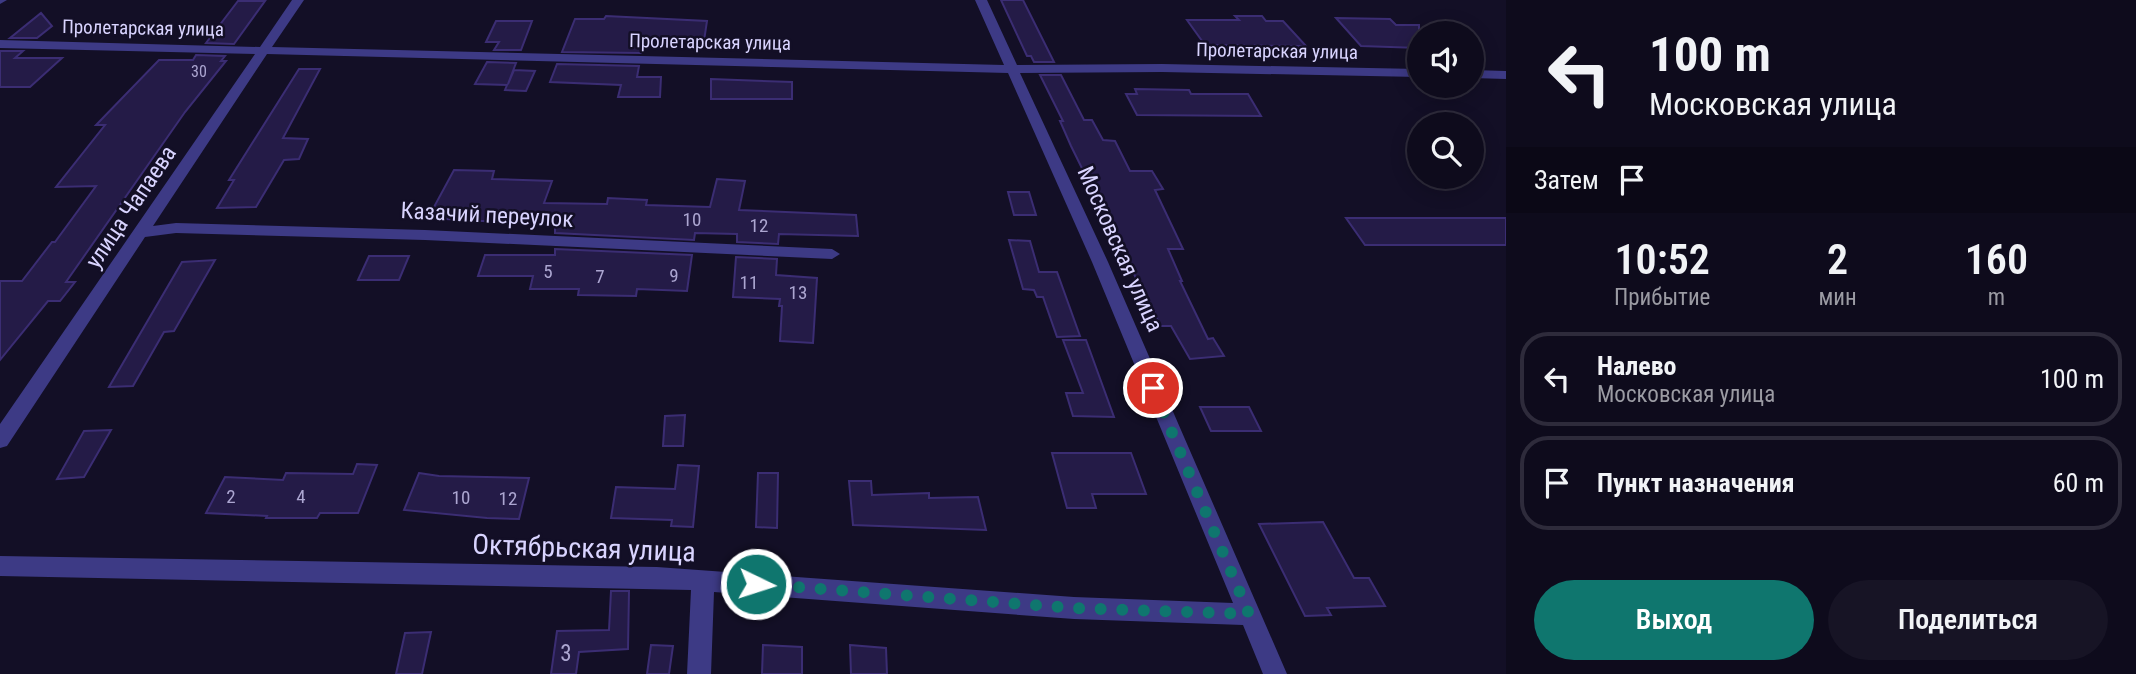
<!DOCTYPE html>
<html lang="ru">
<head>
<meta charset="utf-8">
<style>
	:root { --surface:#0e0b1c; --page:#171425; --text:#f1f3f6; --muted:#9b9ba3; --line:#2e2b3b; --accent:#0f766e }
	body { margin:0; font-family:"Roboto Condensed",sans-serif; background:var(--page); color:var(--text); height:100vh; display:flex; flex-direction:column; font-size:26px; white-space:nowrap }
	* { box-sizing:border-box; margin:0 }
	p { font-size:23px; color:var(--muted) }
	.icon { flex:none; width:38px; height:38px; fill:none; stroke:currentColor; stroke-width:2; stroke-linecap:round; stroke-linejoin:round }
	.map { position:relative; flex:1; overflow:hidden }
	.details { display:flex; flex-direction:column; background:var(--surface); width:630px }
	.details>* { flex:none }
	.guide { background:#0e0b1c; color:var(--text); overflow:hidden }
	.buttons { position:absolute; left:1407px; top:21px; display:grid; gap:14px }
	.buttons a { display:grid; place-items:center; width:77px; height:77px; border-radius:50%; background:var(--surface); box-shadow:0 4px 18px #0003,0 0 0 2px var(--line); font-size:35px }
	.pin { position:absolute; display:grid; place-items:center; width:60px; height:60px; color:#fff; margin:-30px; border:4px solid #fff; border-radius:50%; box-shadow:0 2px 7px #0007 }
	.me { position:absolute; width:77px; margin:-38px; rotate:94deg; stroke-linejoin:round; filter:drop-shadow(0 0 5px #0008) }
	.turn { display:flex; align-items:center; gap:24px; height:147px; padding:0 28px; font-size:32px }
	.turn .icon { width:91px; height:91px; stroke-width:2.5 }
	.turn b { display:block; font-size:49px; line-height:60px }
	.then { display:flex; align-items:center; height:66px; padding:0 28px; background:#0003; gap:14px; font-size:26px }
	.eta { display:flex; justify-content:space-evenly; align-items:center; height:119px; text-align:center }
	.eta b { font-size:42px; font-weight:600; line-height:49px }
	.button { display:flex; gap:14px; margin-top:auto; padding:14px 28px }
	.button a { flex:1; height:80px; border-radius:42px; background:var(--accent); color:#fff; font-size:28px; font-weight:600; line-height:80px; text-align:center }
	.button a+a { background:var(--page); color:var(--text) }
	ul { padding:0; list-style:none }
	li { display:flex; align-items:center; gap:21px; height:94px; margin:0 14px 10px; padding:0 14px; border:4px solid var(--line); border-radius:28px }
	li div { flex:1 }
	li b { display:block; font-size:26px }
	li em { font-style:normal }
	main { display:flex; flex:1; min-height:0 }
	.map>svg:first-child { display:block }
</style>
</head>
<body>
<main>
<div class="map">
<svg width="1506" height="674" viewBox="0 0 1506 674">
	<rect width="100%" height="100%" fill="#130f26"/>
	<path fill="#241b47" stroke="#3b2d73" stroke-width="2" d="M 1001,0 L 1023,0 L 1054,62 L 1034,62 L 1031,56 L 1027,56 Z
		M 238,1 L 265,1 L 234,44 L 206,43 Z
		M 41,13 L 52,26 L 37,38 L 10,38 Z
		M 606,16 L 707,21 L 704,41 L 644,38 L 641,53 L 562,52 L 575,19 L 604,19 Z
		M 1235,16 L 1262,16 L 1266,21 L 1283,21 L 1306,46 L 1205,45 L 1187,20 L 1239,20 Z
		M 1336,18 L 1390,19 L 1396,25 L 1419,25 L 1419,48 L 1361,46 Z
		M 496,21 L 532,21 L 521,50 L 494,50 L 499,42 L 486,42 Z
		M 0,51 L 23,51 L 15,58 L 62,58 L 30,87 L 0,87 Z
		M 196,55 L 225,56 L 221,61 L 226,61 L 185,112 L 66,282 L 75,282 L 60,301 L 48,301 L 0,360 L 0,281 L 22,281 L 52,242 L 55,242 L 96,186 L 56,187 L 105,125 L 96,125 L 159,60 L 193,60 Z
		M 487,62 L 516,63 L 508,84 L 514,70 L 535,71 L 526,91 L 505,90 L 507,85 L 475,84 Z
		M 557,64 L 639,66 L 637,77 L 661,77 L 660,97 L 618,97 L 621,85 L 550,82 Z
		M 299,69 L 320,69 L 283,138 L 308,139 L 299,159 L 284,160 L 256,207 L 217,208 L 234,180 L 229,180 Z
		M 1040,75 L 1061,75 L 1084,120 L 1092,120 L 1103,140 L 1115,141 L 1130,171 L 1152,171 L 1163,189 L 1155,190 L 1183,249 L 1168,249 L 1182,281 L 1180,281 L 1208,339 L 1213,338 L 1224,356 L 1190,359 L 1171,326 L 1160,326 L 1153,308 L 1149,308 L 1109,217 L 1106,217 L 1071,146 L 1060,121 L 1063,121 Z
		M 711,79 L 792,82 L 792,99 L 711,99 Z
		M 1135,89 L 1189,90 L 1191,94 L 1248,94 L 1261,116 L 1137,115 L 1126,94 L 1137,94 Z
		M 454,170 L 494,171 L 492,179 L 552,181 L 544,203 L 607,204 L 608,198 L 647,200 L 646,205 L 710,207 L 717,179 L 745,181 L 739,210 L 856,215 L 858,236 L 779,234 L 778,244 L 737,242 L 737,234 L 695,233 L 694,240 L 555,233 L 555,225 L 428,218 Z
		M 1008,192 L 1029,192 L 1036,215 L 1014,215 Z
		M 1346,218 L 1506,218 L 1506,245 L 1365,245 Z
		M 1009,240 L 1030,241 L 1039,272 L 1057,272 L 1080,336 L 1057,337 L 1043,297 L 1037,297 L 1034,290 L 1023,289 Z
		M 555,249 L 692,255 L 687,291 L 637,289 L 636,296 L 578,295 L 579,289 L 530,289 L 533,276 L 478,276 L 485,255 L 555,255 Z
		M 369,256 L 409,256 L 399,280 L 358,280 Z
		M 736,257 L 777,259 L 776,275 L 817,278 L 813,343 L 780,341 L 782,306 L 779,306 L 780,299 L 733,297 Z
		M 215,260 L 174,331 L 164,332 L 133,386 L 109,387 L 182,262 Z
		M 1063,340 L 1086,340 L 1114,417 L 1073,416 L 1066,393 L 1083,393 Z
		M 1200,407 L 1249,407 L 1261,431 L 1211,431 Z
		M 685,415 L 683,446 L 663,446 L 665,416 Z
		M 111,430 L 84,477 L 57,479 L 84,431 Z
		M 1052,453 L 1131,453 L 1146,494 L 1092,494 L 1096,508 L 1067,508 Z
		M 357,464 L 377,465 L 358,513 L 320,513 L 317,518 L 266,518 L 267,516 L 206,513 L 225,477 L 283,480 L 286,473 L 353,474 Z
		M 678,465 L 699,466 L 693,527 L 671,526 L 672,520 L 611,518 L 616,487 L 675,489 Z
		M 419,473 L 439,476 L 529,478 L 519,519 L 487,518 L 404,510 Z
		M 758,473 L 778,473 L 777,528 L 756,527 Z
		M 849,481 L 871,481 L 872,495 L 929,493 L 929,498 L 978,497 L 986,530 L 853,525 Z
		M 1323,522 L 1354,578 L 1369,578 L 1385,606 L 1327,608 L 1331,615 L 1305,616 L 1259,524 Z
		M 611,591 L 629,591 L 628,649 L 579,652 L 576,674 L 551,674 L 557,631 L 609,630 Z
		M 431,632 L 422,674 L 396,674 L 405,633 Z
		M 651,645 L 673,646 L 669,674 L 647,674 Z
		M 763,645 L 802,647 L 802,674 L 762,674 Z
		M 850,645 L 886,648 L 887,674 L 851,674 Z"/>
	<g fill="none" stroke-linecap="round" stroke-linejoin="round">
		<path fill="#3d3a85" fill-rule="evenodd" d="M 292,0 L 304,0 L 272,47 L 1004,65 L 975,0 L 987,0 L 1017,65 L 1162,64 L 1419,69 L 1419,77 L 1162,72 L 1020,73 L 1108,262 L 1287,674 L 1263,674 L 1243,625 L 1074,619 L 714,592 L 711,674 L 687,674 L 691,590 L 0,576 L 0,556 L 657,567 L 1074,597 L 1233,603 L 1092,262 L 1008,73 L 267,54 L 153,226 L 176,223 L 425,230 L 832,249 L 840,254 L 832,259 L 425,240 L 176,233 L 145,237 L 7,446 L 0,448 L 0,424 L 255,54 L 0,48 L 0,40 L 260,47 Z
			M 1472,70 L 1506,71 L 1506,79 L 1472,78 Z"/>
		<path fill="#3d3a85" fill-rule="evenodd" d="M 0,0 L 7,0 L 0,4 Z"/>
	</g>
	<g fill="none" stroke-linecap="round" stroke-linejoin="round">
		<path stroke="#0f766e" stroke-width="12" stroke-dasharray="0 21.6" d="M 756,584 L 1074,608 L 1249,614 L 1153,388"/>
	</g>
	<g text-anchor="middle" dominant-baseline="central" stroke-width="5" stroke-linejoin="round" paint-order="stroke">
		<g font-size="16" fill="#aca6d1">
			<text x="199" y="71">30</text>
		</g>
		<g font-size="19" fill="#d9d4ff" stroke="#130f26">
			<text transform="translate(143 28) rotate(1)">Пролетарская улица</text>
			<text transform="translate(710 42) rotate(1)">Пролетарская улица</text>
			<text transform="translate(1277 51) rotate(1)">Пролетарская улица</text>
		</g>
		<g font-size="19" fill="#aca6d1">
			<text x="692" y="219">10</text>
			<text x="759" y="225">12</text>
			<text x="548" y="271">5</text>
			<text x="674" y="275">9</text>
			<text x="600" y="276">7</text>
			<text x="749" y="282">11</text>
			<text x="798" y="292">13</text>
			<text x="231" y="496">2</text>
			<text x="301" y="496">4</text>
			<text x="461" y="497">10</text>
			<text x="508" y="498">12</text>
		</g>
		<g font-size="23" fill="#d9d4ff" stroke="#130f26">
			<text transform="translate(131 207) rotate(-56)">улица Чапаева</text>
			<text transform="translate(487 215) rotate(3)">Казачий переулок</text>
			<text transform="translate(1120 249) rotate(66)">Московская улица</text>
		</g>
		<g font-size="23" fill="#aca6d1">
			<text x="566" y="653">3</text>
		</g>
		<g font-size="28" fill="#d9d4ff" stroke="#130f26">
			<text transform="translate(584 548) rotate(2)">Октябрьская улица</text>
		</g>
	</g>
</svg>
<div class="buttons">
<a><svg class="icon" aria-label="sound" viewBox="0 0 24 24"><path d="M4 9h4l5-4v14l-5-4H4zM17 9q2 3 0 6"/></svg></a>
<a><svg class="icon" aria-label="search" viewBox="0 0 24 24"><circle cx="10" cy="10" r="6"/><path d="M15 15l6 6"/></svg></a>
</div>
<div class="pin" style="left:1153px;top:388px;background:#d93025"><svg class="icon" aria-label="arrive" viewBox="0 0 24 24"><path d="M6 21V4h12l-3 4 3 4H6"/></svg></div>
<svg class="me" style="left:756px;top:584px" viewBox="-20 -20 40 40"><circle r="17" fill="#0f766e" stroke="#fff" stroke-width="3"/><path d="M0-11L8 9 0 5-8 9z" fill="#fff"/></svg>
</div>
<section class="details">
<div class="guide">
<div class="turn"><svg class="icon" aria-label="left" viewBox="0 0 24 24"><path d="M17 20v-9H6M10 6l-5 5 5 5"/></svg><div><b>100 m</b>Московская улица</div></div>
<div class="then">Затем<svg class="icon" aria-label="arrive" viewBox="0 0 24 24"><path d="M6 21V4h12l-3 4 3 4H6"/></svg></div>
</div>
<div class="eta">
<div><b>10:52</b><p>Прибытие</p></div>
<div><b>2</b><p>мин</p></div>
<div><b>160</b><p>m</p></div>
</div>
<ul>
<li><svg class="icon" aria-label="left" viewBox="0 0 24 24"><path d="M17 20v-9H6M10 6l-5 5 5 5"/></svg><div><b>Налево</b><p>Московская улица</p></div><em>100 m</em></li>
<li><svg class="icon" aria-label="arrive" viewBox="0 0 24 24"><path d="M6 21V4h12l-3 4 3 4H6"/></svg><div><b>Пункт назначения</b></div><em>60 m</em></li>
</ul>
<div class="button"><a>Выход</a><a>Поделиться</a></div>
</section>
</main>
</body>
</html>
